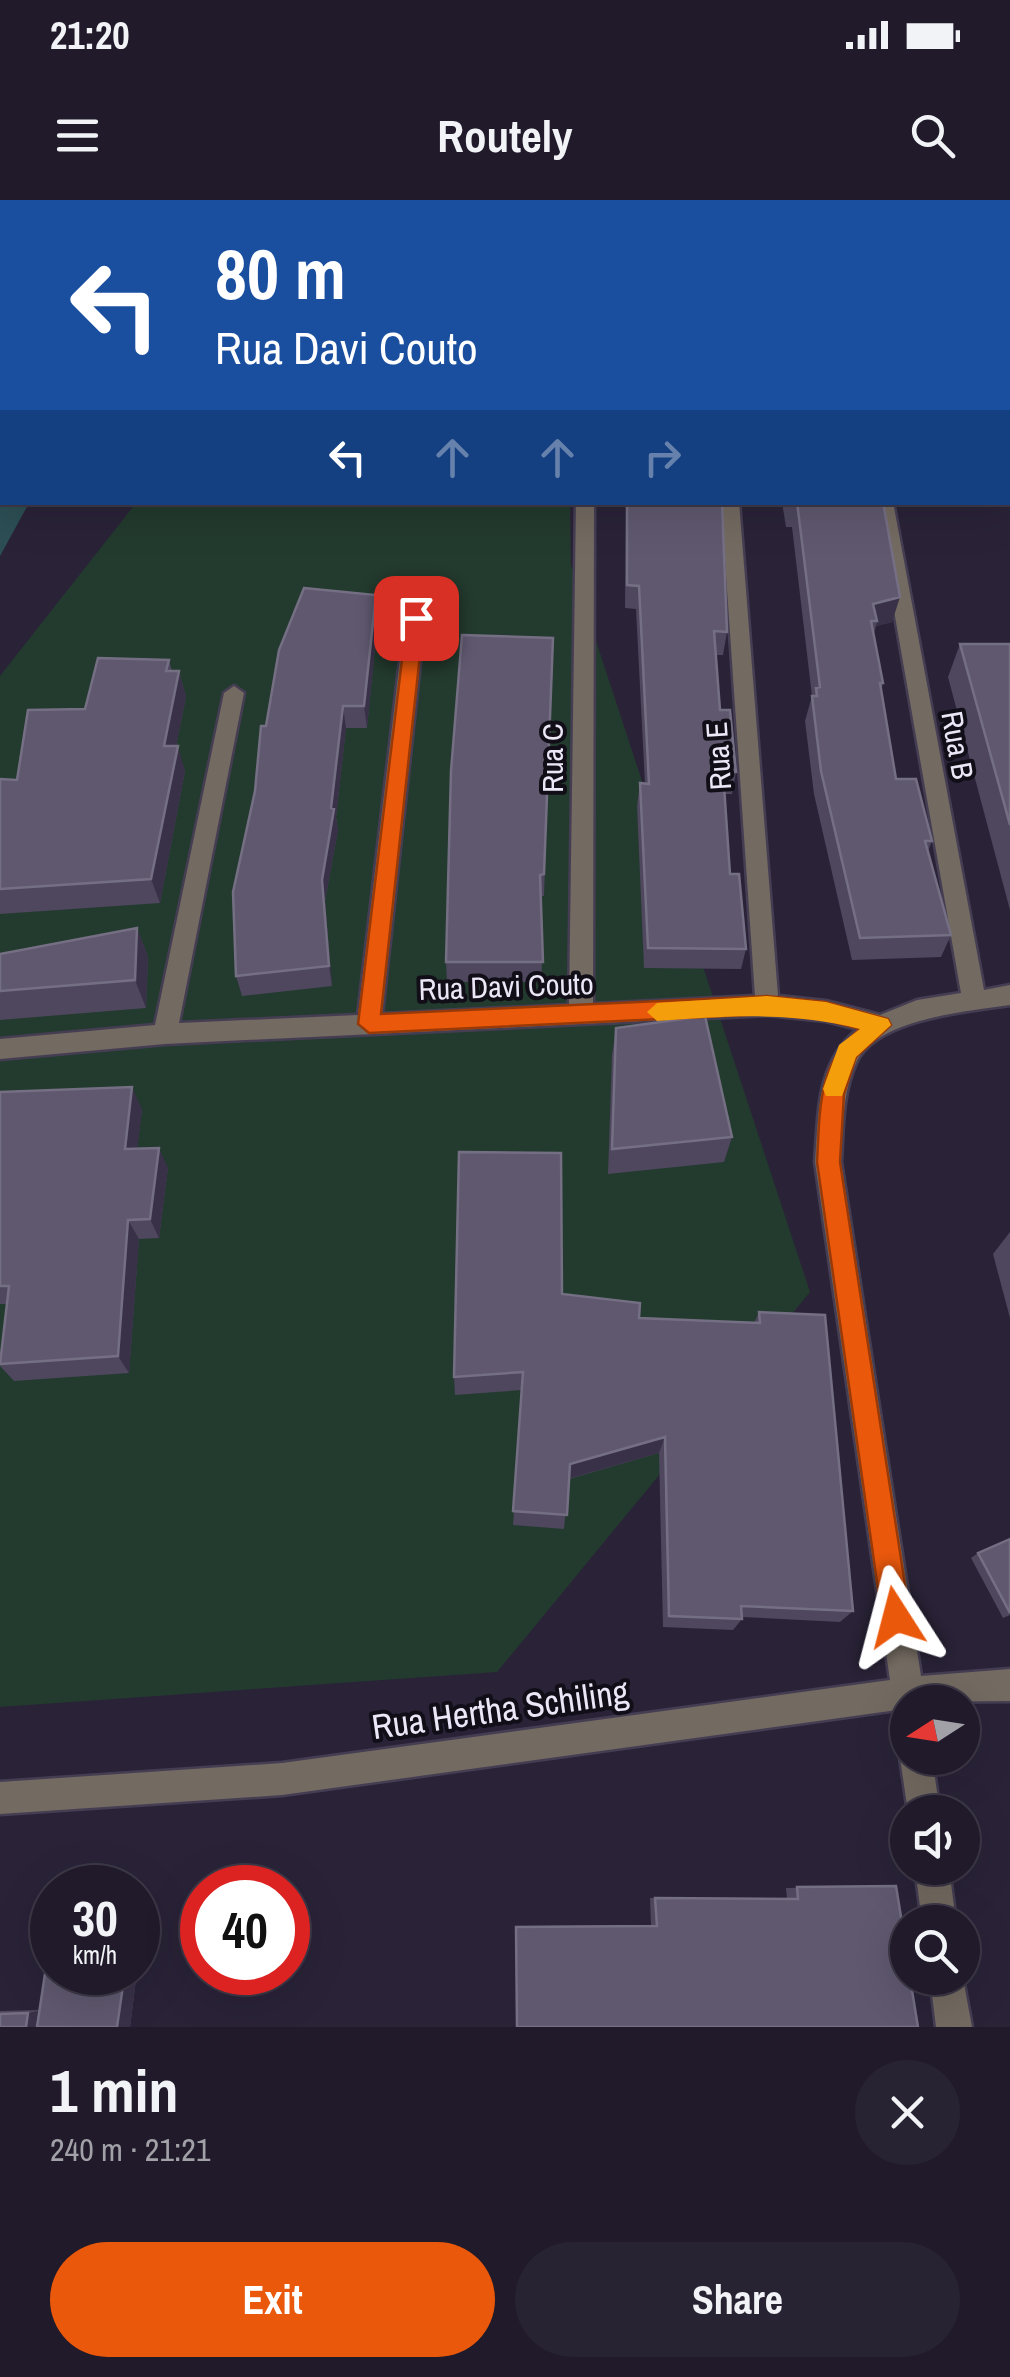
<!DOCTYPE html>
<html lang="en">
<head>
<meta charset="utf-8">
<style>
	:root { --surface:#201a2a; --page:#282332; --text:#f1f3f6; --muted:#a2a1a8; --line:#3d3847; --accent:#ea580c }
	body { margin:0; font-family:"Archivo Narrow",sans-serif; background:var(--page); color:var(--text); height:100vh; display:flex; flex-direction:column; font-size:38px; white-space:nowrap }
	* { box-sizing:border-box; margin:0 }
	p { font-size:32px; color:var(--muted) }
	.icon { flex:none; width:55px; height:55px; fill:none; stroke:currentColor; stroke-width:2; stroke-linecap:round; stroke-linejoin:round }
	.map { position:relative; height:1827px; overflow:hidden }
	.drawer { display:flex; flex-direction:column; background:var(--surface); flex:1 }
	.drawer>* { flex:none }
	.guide { position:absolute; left:0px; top:0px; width:1010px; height:305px; box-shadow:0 10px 40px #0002,0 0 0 2px var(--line); background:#1a4fa0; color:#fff; overflow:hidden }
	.needle { width:65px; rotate:258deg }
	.buttons { position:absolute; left:890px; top:1485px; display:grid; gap:20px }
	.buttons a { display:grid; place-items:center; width:90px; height:90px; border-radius:50%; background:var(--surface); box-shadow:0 10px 40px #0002,0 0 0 2px var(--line); font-size:50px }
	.speed { position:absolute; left:30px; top:1665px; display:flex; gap:20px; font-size:50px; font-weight:700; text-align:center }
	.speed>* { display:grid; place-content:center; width:130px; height:130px; border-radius:50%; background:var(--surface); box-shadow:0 10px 40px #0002,0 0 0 2px var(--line); line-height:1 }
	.speed small { font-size:25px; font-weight:400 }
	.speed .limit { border:15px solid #d22; background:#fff; color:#111 }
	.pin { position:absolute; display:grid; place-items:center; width:85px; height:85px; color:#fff; margin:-42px; border-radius:20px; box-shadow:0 5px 15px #0006 }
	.me { position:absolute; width:110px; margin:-55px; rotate:351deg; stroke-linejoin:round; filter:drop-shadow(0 0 8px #0008) }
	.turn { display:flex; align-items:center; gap:35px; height:210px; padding:0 50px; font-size:45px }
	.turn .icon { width:130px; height:130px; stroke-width:2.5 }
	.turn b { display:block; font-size:70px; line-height:85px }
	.lanes { display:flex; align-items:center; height:95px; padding:0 50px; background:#0003; justify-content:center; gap:50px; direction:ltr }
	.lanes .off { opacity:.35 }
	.round { display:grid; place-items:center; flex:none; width:105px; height:105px; border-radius:52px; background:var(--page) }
	.overview { display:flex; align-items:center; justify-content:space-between; height:170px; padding:0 50px }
	h1 { font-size:60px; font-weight:700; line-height:75px }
	.cta { display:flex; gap:20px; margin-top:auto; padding:20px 50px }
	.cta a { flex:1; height:115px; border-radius:60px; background:var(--accent); color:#fff; font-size:40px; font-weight:700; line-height:115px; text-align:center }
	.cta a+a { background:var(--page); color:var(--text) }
	.status { display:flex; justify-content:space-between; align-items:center; height:70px; padding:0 50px; background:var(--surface); direction:ltr }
	.status svg { height:28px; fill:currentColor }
	header { display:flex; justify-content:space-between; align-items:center; height:130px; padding:0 50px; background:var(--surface); font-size:45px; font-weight:700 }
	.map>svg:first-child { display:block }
</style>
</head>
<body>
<div class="status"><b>21:20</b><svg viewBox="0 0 49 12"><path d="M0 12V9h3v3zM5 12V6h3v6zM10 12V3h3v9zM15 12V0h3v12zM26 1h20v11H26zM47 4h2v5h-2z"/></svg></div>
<header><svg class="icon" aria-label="menu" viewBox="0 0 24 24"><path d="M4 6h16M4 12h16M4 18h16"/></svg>Routely<svg class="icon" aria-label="search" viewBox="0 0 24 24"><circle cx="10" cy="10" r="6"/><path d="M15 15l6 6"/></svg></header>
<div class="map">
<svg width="1010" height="1827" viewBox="0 0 1010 1827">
	<rect width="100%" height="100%" fill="#2a2338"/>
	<path fill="#233a2e" d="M 136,303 L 570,303 L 571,365 L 810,1092 L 497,1472 L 0,1507 L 0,476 Z"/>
	<path fill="#2c4e54" d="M 0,0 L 269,0 L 2,2 L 2,302 L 29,303 L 0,356 Z"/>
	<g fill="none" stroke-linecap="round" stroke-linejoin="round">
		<defs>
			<path id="minor" d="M 608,0 L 623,0 L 624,2 L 609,2 Z
				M 576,302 L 594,302 L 593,804 L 755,796 L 721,302 L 739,302 L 778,796 L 826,801 L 880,815 L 917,800 L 961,793 L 875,302 L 893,302 L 984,790 L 1010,785 L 1010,805 C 968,811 875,819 856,863 C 842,894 843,929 841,962 L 921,1476 L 1010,1469 L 1010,1501 L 908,1502 L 908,1517 L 897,1510 L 282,1595 L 0,1614 L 0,1582 L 282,1563 L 890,1480 L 815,962 C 819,912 816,863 858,829 L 826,821 L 767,815 L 165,844 L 0,859 L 0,839 L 155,825 L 224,493 L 234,486 L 244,493 L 179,823 L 358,815 L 405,417 L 415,411 L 425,417 L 382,814 L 569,805 Z
				M 908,1545 L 908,1558 L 932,1558 L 940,1612 L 908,1612 L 900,1558 Z
				M 915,1668 L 949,1668 L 956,1722 L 922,1722 Z
				M 962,1773 L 972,1827 L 936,1827 L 930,1778 L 962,1778 Z"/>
		</defs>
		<use href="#minor" stroke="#453e53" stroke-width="5"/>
		<use href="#minor" fill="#736a61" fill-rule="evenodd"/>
	</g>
	<path fill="#4e475e" d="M 761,0 L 1010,0 L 1010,254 L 1008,254 L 1008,2 L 763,2 Z
		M 626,302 L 722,302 L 727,432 L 723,455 L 716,455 L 720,510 L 736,572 L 732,594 L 725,594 L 730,674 L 746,749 L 741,769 L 644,768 L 637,606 L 640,583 L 645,584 L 636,409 L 625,408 Z
		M 782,302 L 883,302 L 892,422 L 876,426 L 874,433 L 883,483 L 881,491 L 896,579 L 932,641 L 928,651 L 951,735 L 941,757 L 852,760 L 814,594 L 805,521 L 812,496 L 792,327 L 786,327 Z
		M 378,418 L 367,528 L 346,528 L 336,617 L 338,630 L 325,701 L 332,786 L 242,796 L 236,776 L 255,591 L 266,526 Z
		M 553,438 L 544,696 L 541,696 L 542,782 L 447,782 L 446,762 Z
		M 960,444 L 1010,444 L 1010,710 L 948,477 Z
		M 169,460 L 172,471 L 179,471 L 186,497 L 176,546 L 185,571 L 160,703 L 0,714 L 0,579 L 17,580 L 85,509 Z
		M 137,728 L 148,757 L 146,808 L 0,820 L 0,754 Z
		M 616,828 L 732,937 L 724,962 L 608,974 L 612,855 Z
		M 0,892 L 142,909 L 137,948 L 168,968 L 159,1038 L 139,1039 L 129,1173 L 14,1181 L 0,1166 L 6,1104 L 0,1104 Z
		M 1010,1032 L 1010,1118 L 993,1054 Z
		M 562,1094 L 639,1118 L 754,1123 L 759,1112 L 853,1411 L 840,1422 L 742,1417 L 742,1419 L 733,1430 L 663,1427 L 659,1253 L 569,1279 L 564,1329 L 513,1325 L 522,1190 L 455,1195 L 454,1177 Z
		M 1010,1339 L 1010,1415 L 1003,1418 L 971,1358 L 978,1353 Z
		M 896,1686 L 517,1827 L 516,1726 L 651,1725 L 650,1698 L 787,1699 L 786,1688 Z
		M 52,1772 L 137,1772 L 130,1827 L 0,1827 L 0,1811 L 39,1810 Z"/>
	<path fill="#383148" d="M 376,395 L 378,418 L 367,528 L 364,506 Z
		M 900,397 L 892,422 L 876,426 L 877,421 L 871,421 L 873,404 Z
		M 179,471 L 186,497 L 171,571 L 164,546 Z
		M 343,506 L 346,528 L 336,617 L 338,630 L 325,701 L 332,786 L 329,766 L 322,680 Z
		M 178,546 L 185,571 L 160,703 L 151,679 Z
		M 137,728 L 148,757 L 146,808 L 135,780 Z
		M 132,887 L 142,909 L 135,969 L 125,949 Z
		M 159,948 L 168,968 L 159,1038 L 150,1019 Z
		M 128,1020 L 139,1039 L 129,1173 L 118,1156 Z
		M 665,1237 L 659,1253 L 567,1279 L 570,1264 Z
		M 138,1702 L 147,1702 L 138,1770 Z
		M 125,1772 L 137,1772 L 130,1827 L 117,1827 Z
		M 43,1810 L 41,1827 L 26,1827 L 28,1813 Z"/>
	<path fill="#5f586f" stroke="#756f84" stroke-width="2.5" d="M 777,0 L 1010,0 L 1010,222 L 1008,216 L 1008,2 L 778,2 Z
		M 627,302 L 722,302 L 727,432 L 714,431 L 720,510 L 730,510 L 736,572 L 723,571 L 730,674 L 739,674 L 746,749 L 648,748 L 640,583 L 649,584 L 639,386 L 627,385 Z
		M 797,302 L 883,302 L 900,397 L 873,404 L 877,421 L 871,421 L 883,483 L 880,483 L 896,579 L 916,579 L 932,641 L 925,641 L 951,735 L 860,738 L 821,571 L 812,496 L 817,496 L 816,488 L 820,487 Z
		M 304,388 L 376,395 L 364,506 L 343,506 L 331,608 L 334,609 L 322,680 L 329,766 L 236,776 L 233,692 L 255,591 L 261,526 L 266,526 L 279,450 Z
		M 462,435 L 553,438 L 544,674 L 540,675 L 543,762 L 446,762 L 451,571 Z
		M 960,444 L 1010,444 L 1010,625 Z
		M 98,458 L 169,460 L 166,471 L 179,471 L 164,546 L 178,546 L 151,679 L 0,689 L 0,579 L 17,580 L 28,510 L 85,509 Z
		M 137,728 L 135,780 L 0,791 L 0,754 Z
		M 705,816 L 732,937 L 612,949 L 616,828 Z
		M 132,887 L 125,949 L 159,948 L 150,1019 L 128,1020 L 118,1156 L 0,1164 L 9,1086 L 0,1086 L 0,892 Z
		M 459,952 L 561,953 L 562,1094 L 640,1103 L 639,1118 L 760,1123 L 759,1112 L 825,1115 L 853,1411 L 741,1406 L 742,1419 L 669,1416 L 665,1237 L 570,1264 L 567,1315 L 513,1311 L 523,1172 L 454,1177 Z
		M 1010,1339 L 1010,1413 L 978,1353 Z
		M 896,1686 L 908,1760 L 908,1778 L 910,1778 L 918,1827 L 517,1827 L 516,1727 L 657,1726 L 655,1698 L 798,1699 L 797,1687 Z
		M 52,1727 L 52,1772 L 125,1772 L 117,1827 L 37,1827 Z
		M 28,1813 L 26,1827 L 0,1827 L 0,1814 Z"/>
	<path fill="#ea580c" stroke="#983908" stroke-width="2.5" d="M 416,412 L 424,418 L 381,814 L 767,796 L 826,802 L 888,819 L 891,825 L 856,857 L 844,894 L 840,962 L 910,1417 L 906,1427 L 896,1431 L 886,1427 L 882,1417 L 817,962 C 820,911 817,863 860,829 L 826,820 L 767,814 L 369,833 L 358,824 L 407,418 Z"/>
	<path fill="#f59e0b" d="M 767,796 L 826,802 L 888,819 L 891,825 L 856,857 L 842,896 L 826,896 L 823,889 L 839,845 L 860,829 C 792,811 727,816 657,821 L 647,812 L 657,803 Z"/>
	<g text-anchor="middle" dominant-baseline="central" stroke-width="8" stroke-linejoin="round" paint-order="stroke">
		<g font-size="30" fill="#ebe7f6" stroke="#110e18">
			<text transform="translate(958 545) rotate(80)">Rua B</text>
			<text transform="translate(718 556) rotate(-94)">Rua E</text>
			<text transform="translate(552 558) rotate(-90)">Rua C</text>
			<text transform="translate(506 786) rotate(-2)">Rua Davi Couto</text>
		</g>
		<g font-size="35" fill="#ebe7f6" stroke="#110e18">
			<text transform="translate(500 1509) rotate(-8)">Rua Hertha Schiling</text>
		</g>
	</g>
</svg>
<div class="buttons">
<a><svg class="needle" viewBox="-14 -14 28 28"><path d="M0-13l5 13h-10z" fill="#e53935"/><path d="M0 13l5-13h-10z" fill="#a2a1a8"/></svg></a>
<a><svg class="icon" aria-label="sound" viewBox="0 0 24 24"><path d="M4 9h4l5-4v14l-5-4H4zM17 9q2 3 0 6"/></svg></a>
<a><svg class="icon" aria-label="search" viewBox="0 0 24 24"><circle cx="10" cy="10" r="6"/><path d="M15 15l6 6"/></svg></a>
</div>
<div class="speed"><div>30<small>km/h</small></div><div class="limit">40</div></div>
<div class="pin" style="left:416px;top:418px;background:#d93025"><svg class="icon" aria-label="arrive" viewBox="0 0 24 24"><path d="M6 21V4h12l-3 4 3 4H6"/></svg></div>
<svg class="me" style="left:896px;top:1417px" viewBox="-20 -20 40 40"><path d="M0-17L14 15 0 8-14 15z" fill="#ea580c" stroke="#fff" stroke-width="4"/></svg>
<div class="guide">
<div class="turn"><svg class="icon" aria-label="left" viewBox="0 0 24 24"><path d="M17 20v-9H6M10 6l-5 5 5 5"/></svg><div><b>80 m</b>Rua Davi Couto</div></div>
<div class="lanes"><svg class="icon" aria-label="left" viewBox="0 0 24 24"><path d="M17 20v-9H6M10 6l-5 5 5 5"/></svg><svg class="icon off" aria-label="ahead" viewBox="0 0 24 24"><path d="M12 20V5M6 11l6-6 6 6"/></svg><svg class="icon off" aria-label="ahead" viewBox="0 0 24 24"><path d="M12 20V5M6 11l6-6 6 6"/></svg><svg class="icon off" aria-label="right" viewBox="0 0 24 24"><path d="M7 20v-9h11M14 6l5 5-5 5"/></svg></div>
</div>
</div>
<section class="drawer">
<div class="overview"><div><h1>1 min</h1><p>240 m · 21:21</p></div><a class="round"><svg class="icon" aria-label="close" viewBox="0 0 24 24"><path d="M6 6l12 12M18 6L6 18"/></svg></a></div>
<div class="cta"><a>Exit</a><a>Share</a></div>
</section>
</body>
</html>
